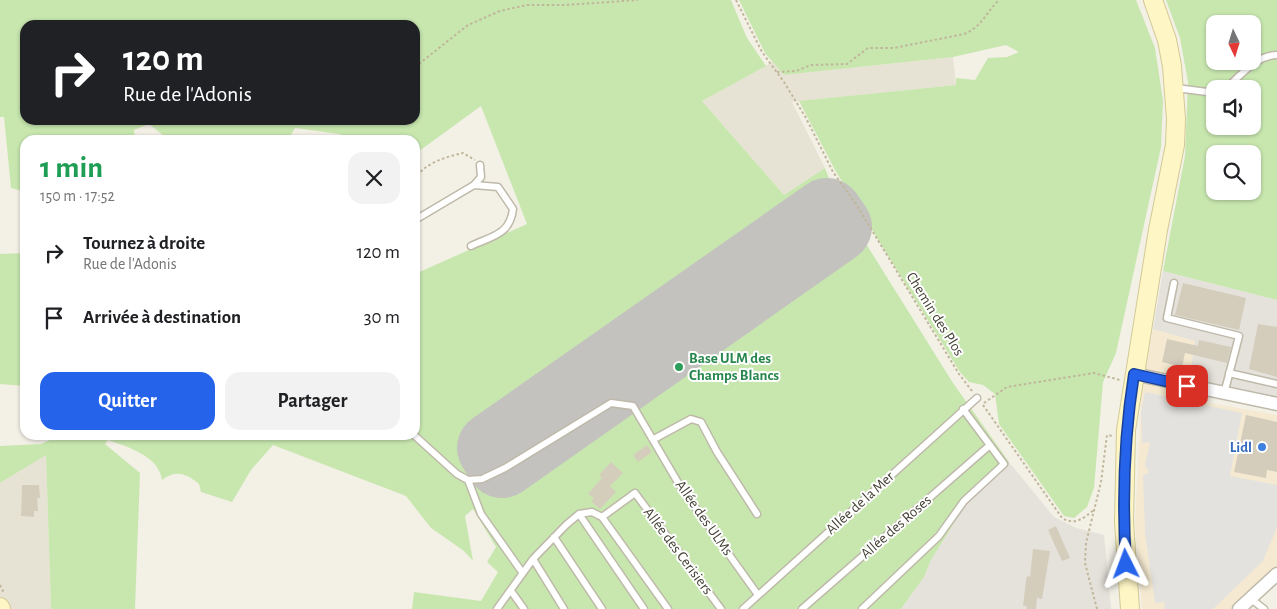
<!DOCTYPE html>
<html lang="fr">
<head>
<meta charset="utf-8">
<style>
	:root { --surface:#fff; --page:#f2f2f2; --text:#202124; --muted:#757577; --accent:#2563eb }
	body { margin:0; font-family:"Alegreya Sans",sans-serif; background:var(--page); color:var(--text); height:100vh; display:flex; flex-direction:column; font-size:19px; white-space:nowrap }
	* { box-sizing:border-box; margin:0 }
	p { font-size:16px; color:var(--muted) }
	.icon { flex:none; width:28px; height:28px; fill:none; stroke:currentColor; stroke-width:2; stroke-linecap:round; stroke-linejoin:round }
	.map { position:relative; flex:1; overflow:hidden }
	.drawer { position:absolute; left:20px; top:135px; width:400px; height:305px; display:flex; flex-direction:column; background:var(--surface); border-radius:15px; box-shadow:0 1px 4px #0004 }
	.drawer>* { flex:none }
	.banner { position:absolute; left:20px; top:20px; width:400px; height:105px; border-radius:15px; box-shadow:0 1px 4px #0004; background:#202124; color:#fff; overflow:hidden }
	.needle { width:32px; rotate:176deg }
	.fabs { position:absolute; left:1206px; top:15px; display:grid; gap:10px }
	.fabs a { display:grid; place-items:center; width:55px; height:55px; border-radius:10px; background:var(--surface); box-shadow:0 1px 4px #0004; font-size:25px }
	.pin { position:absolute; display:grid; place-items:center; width:42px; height:42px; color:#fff; margin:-21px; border-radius:10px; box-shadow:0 2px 8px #0006 }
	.me { position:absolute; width:55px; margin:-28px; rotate:357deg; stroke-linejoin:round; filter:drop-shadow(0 0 4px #0008) }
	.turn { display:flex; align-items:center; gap:18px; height:105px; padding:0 20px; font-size:22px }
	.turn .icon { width:65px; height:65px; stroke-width:2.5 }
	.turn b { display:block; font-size:35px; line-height:42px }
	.round { display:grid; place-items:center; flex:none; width:52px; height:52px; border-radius:15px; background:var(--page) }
	.overview { display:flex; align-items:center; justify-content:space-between; height:85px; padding:0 20px }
	h1 { font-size:30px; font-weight:700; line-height:38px; color:#1e9e55 }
	.primary-button { display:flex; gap:10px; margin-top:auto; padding:10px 20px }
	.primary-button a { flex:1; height:58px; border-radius:15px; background:var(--accent); color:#fff; font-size:20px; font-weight:700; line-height:58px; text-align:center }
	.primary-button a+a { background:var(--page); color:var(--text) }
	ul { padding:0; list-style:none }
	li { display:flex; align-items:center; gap:15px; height:65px; padding:0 20px }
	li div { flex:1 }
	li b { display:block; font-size:19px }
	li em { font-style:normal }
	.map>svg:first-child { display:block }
</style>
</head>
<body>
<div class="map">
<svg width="1277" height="609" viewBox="0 0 1277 609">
	<rect width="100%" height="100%" fill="#f3f0e6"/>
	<path fill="#e7e3d4" d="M 953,57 L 956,85 L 792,102 L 825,168 L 784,195 L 702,101 L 774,61 L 784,75 Z
		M 46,454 L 51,609 L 0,609 L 0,483 Z"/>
	<path fill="#f5ead1" d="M 1153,329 L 1196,341 L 1187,399 L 1277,415 L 1277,566 L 1232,609 L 1142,609 L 1135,523 L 1142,385 Z"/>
	<path fill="#e5e2db" d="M 1163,271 L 1277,300 L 1277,397 L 1189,381 L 1195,341 L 1153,329 Z
		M 1009,462 L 1054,517 L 1076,528 L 1104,535 L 1111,609 L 901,609 L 924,577 L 931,560 L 969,499 Z"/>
	<path fill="#c8e7af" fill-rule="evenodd" d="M 0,0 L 731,0 L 747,38 L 766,66 L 702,101 L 784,195 L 825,168 L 835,194 L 953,383 L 1009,462 L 969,499 L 931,560 L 924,577 L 901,609 L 412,609 L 414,592 L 481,601 L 498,572 L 487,562 L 496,547 L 473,509 L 465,516 L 473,561 L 464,551 L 431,528 L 406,496 L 273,445 L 251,470 L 232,502 L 201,492 L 199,484 C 187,474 176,469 162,480 C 159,456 128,447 108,440 L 105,444 L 140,473 L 135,609 L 51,609 L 46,455 L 0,483 L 0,446 L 41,444 L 54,438 L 55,435 L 415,435 L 415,274 L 527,224 L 481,106 L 415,154 L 415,140 L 354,140 L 339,134 L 295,128 L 288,140 L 198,140 L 194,138 L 169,140 L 149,124 L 134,130 L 135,140 L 25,140 L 25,192 L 11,188 L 4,117 L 0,117 ZM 25,25 L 415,25 L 415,120 L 25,120 Z
		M 739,0 L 1136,0 L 1155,48 L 1163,101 L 1161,147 L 1116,353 L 1103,382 L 1094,488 L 1087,507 L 1074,518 L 1064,516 L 999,424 L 995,394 L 983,385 L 969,382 L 960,372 L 835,170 L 799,101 L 956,85 L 956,78 L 975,80 L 988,58 L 1007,57 L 1019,52 L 1006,45 L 953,57 L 784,75 L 765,53 Z
		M 1166,0 L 1277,0 L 1277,300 L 1163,271 L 1185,156 L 1188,82 L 1180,38 ZM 1215,24 L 1252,24 L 1252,61 L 1215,61 ZM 1215,89 L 1252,89 L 1252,126 L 1215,126 ZM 1215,154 L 1252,154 L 1252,191 L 1215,191 Z
		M 25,253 L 25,386 L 0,384 L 0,254 Z"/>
	<path fill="#e4e2de" d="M 1145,392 L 1242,413 L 1230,476 L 1277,485 L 1277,527 L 1263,561 L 1213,609 L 1164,609 L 1165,602 L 1155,603 L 1145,533 L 1143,475 L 1149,473 L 1145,465 L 1150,442 L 1142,443 L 1141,412 Z"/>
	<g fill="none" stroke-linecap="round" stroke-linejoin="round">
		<path stroke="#c4c2be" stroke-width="72" d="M 827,214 L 836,227 L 502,462 L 493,448 Z"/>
	</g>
	<path fill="#d4cdbc" d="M 1183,283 L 1246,298 L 1239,330 L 1175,315 Z
		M 1258,324 L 1277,327 L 1277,377 L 1249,369 Z
		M 1167,339 L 1198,346 L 1199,340 L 1231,347 L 1227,363 L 1185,353 L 1182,367 L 1162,362 Z
		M 1246,415 L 1277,422 L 1277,472 L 1267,470 L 1266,478 L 1234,472 Z
		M 647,445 L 652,452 L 638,462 L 633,455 Z
		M 611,462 L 623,473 L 610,486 L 616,492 L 600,509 L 591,501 L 594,498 L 588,494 L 602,478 L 599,475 Z
		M 22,485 L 39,485 L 40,498 L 37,498 L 38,511 L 34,511 L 34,517 L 21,516 Z
		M 1056,526 L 1070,558 L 1062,561 L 1048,530 Z
		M 1033,549 L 1050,551 L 1042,599 L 1037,598 L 1036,609 L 1026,609 L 1027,606 L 1023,606 L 1026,581 L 1027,576 L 1030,577 Z"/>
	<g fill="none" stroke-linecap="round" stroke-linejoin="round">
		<defs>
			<path id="lane" d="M 1176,88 L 1215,93
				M 1225,89 C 1241,76 1254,56 1277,55
				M 415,220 L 474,185
				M 471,246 C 492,236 510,235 513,209 L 498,187 L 474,185 L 481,177 L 480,165
				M 1174,283 L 1167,318 L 1239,336 L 1224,394
				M 1229,373 L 1277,384
				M 414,435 L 457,474 L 468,480 L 481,514 L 522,572
				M 654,439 L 691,419 L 701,422 L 717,452 L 757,514
				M 468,480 L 482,479 L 505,468 L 611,403 L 633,406 L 680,486 L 758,595
				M 579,514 L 644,609
				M 602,517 L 668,609
				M 554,537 L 602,609
				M 533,559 L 564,609
				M 511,591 L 524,609
				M 1251,599 L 1264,609
				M 497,609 L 533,559 L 566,525 L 579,514 L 592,512 L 602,517 L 635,493 L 721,609
				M 743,609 L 977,398
				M 802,609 L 990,445
				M 862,609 L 939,536 L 964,501 L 1004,464 L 963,409"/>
			<path id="street" d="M 1134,374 L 1277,404
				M 1239,609 L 1277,574"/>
			<path id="secondary" d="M 0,607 L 1,609
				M 1130,609 L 1124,522 L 1126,430 L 1158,230 L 1175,145 L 1176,119 L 1172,66 L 1167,40 L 1153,0"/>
		</defs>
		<use href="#lane" stroke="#beb9a9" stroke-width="9"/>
		<use href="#street" stroke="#beb9a9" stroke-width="15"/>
		<use href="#secondary" stroke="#d2c996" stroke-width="20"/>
		<path stroke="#c0b69a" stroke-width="2" stroke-dasharray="2.5 2.5" stroke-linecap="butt" d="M 736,0 L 762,52 L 784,82 L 806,118 L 833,172 L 856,204 L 959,374 L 972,391
			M 415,67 L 468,25 L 500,11 L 527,5 L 565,5 L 638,0
			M 777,72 L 796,71 L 811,65 L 847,64 L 868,48 L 894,48 L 964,34 C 982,27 986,12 999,0
			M 415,180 C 423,163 446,157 463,153 L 475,160
			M 984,403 L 1007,387 L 1094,373 L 1120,380
			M 983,405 L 1062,518 C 1075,526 1084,518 1095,509
			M 0,585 L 4,593
			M 1097,609 L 1085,563 L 1086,543 L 1101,482 L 1107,435 L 1113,436"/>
		<use href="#lane" stroke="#fff" stroke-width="6"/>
		<use href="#street" stroke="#fff" stroke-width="12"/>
		<use href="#secondary" stroke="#fef6c5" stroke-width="18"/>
	</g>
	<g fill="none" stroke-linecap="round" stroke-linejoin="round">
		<defs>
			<path id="route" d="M 1126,564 C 1122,500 1124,437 1134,374 L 1187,386"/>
		</defs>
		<use href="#route" stroke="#184099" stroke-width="12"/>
		<use href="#route" stroke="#2563eb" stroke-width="9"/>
	</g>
	<circle fill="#2e9e5b" stroke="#fff" stroke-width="2" cx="679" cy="367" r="5"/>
	<circle fill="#3f7fe0" stroke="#fff" stroke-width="2" cx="1262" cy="447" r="5"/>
	<g text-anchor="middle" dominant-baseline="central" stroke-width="4" stroke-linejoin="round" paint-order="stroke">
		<g font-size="15" fill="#454135" stroke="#fff">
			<text transform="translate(935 314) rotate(58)">Chemin des Plos</text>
			<text transform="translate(860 503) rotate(-42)">Allée de la Mer</text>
			<text transform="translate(704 518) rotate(55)">Allée des ULMs</text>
			<text transform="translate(896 527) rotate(-41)">Allée des Roses</text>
			<text transform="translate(678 551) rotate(53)">Allée des Cerisiers</text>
		</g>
		<g font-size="15" font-weight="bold" fill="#27864d" stroke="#fff" text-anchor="start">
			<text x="689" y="358">Base ULM des<tspan x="689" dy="17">Champs Blancs</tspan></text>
		</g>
		<g font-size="15" font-weight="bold" fill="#366cbe" stroke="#fff" text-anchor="end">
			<text x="1252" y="447">Lidl</text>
		</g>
	</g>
</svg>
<div class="fabs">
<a><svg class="needle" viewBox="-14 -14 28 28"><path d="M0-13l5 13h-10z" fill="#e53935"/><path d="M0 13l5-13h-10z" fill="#757577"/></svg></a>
<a><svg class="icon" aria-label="sound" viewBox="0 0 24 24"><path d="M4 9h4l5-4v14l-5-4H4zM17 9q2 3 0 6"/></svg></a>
<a><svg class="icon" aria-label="search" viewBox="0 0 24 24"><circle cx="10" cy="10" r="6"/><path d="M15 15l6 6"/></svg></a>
</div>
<div class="pin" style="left:1187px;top:386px;background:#d93025"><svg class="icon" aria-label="arrive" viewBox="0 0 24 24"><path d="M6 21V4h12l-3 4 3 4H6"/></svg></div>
<svg class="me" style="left:1126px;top:564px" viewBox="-20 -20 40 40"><path d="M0-17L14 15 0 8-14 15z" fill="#2563eb" stroke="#fff" stroke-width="4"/></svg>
<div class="banner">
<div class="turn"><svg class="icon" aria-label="right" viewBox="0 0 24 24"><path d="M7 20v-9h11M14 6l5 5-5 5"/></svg><div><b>120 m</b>Rue de l'Adonis</div></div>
</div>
<section class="drawer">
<div class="overview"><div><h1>1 min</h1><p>150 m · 17:52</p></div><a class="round"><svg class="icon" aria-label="close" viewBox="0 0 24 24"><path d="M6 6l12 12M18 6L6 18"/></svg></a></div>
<ul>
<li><svg class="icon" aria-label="right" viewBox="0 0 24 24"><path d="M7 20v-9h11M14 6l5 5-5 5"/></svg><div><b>Tournez à droite</b><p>Rue de l'Adonis</p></div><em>120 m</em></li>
<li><svg class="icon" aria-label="arrive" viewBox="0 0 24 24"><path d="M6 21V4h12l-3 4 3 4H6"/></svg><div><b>Arrivée à destination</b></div><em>30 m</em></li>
</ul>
<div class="primary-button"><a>Quitter</a><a>Partager</a></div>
</section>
</div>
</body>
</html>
